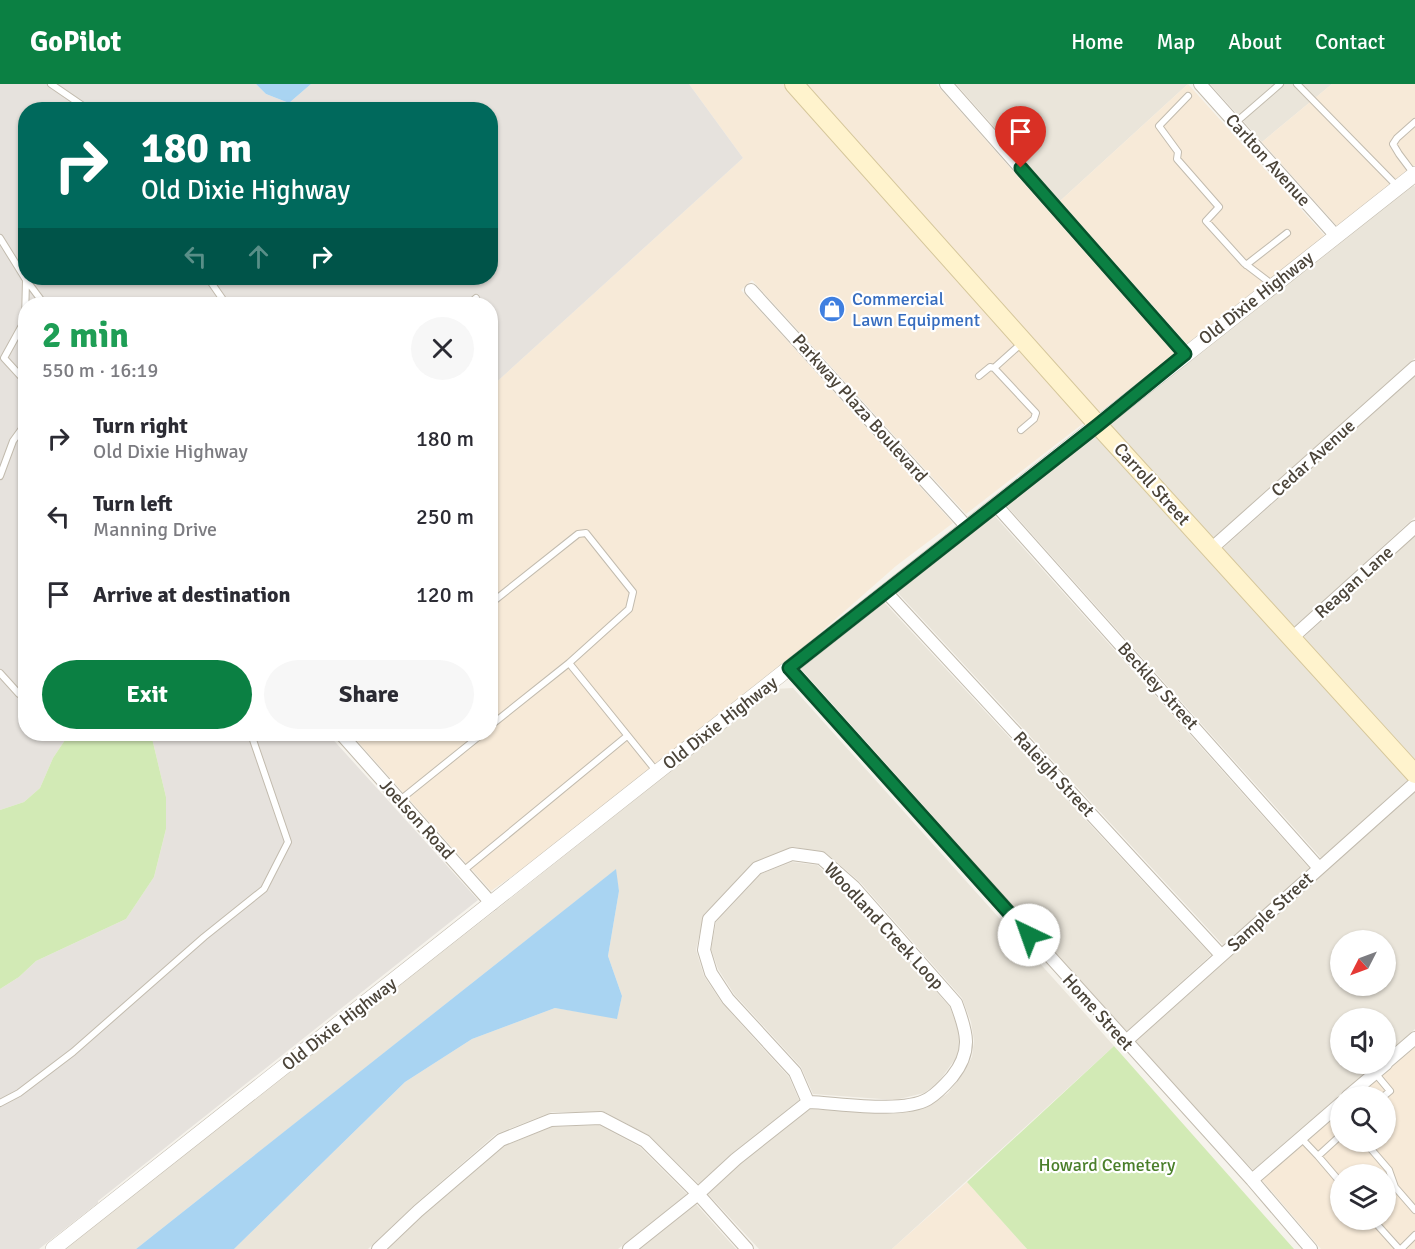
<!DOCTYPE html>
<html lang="en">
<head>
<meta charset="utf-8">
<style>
	:root { --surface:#fff; --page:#f7f7f7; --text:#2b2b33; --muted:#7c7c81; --accent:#0b8043 }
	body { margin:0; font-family:Signika,sans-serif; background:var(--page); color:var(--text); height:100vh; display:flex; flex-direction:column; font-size:22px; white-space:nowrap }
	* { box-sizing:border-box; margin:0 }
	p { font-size:20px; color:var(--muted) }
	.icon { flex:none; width:33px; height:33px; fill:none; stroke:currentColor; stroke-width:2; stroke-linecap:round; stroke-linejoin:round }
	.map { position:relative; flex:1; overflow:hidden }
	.details { position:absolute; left:18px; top:213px; width:480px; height:444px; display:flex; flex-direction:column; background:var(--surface); border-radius:24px; box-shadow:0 2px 4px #0004 }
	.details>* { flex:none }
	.hud { position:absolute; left:18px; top:18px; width:480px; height:183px; border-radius:24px; box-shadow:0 2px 4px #0004; background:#00695c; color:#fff; overflow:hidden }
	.needle { width:39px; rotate:228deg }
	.fabs { position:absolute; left:1330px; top:846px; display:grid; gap:12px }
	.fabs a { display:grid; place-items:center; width:66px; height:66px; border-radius:50%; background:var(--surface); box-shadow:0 2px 4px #0004; font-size:30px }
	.pin { position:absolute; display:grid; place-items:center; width:51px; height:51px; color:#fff; margin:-62px -26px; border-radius:50% 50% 50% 0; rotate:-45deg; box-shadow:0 0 6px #0007 }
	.pin .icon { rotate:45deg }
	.me { position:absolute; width:66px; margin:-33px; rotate:318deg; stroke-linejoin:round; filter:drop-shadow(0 0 4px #0008) }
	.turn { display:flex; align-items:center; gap:21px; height:126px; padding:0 24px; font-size:27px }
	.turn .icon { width:78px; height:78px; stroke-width:2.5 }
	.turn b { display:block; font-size:42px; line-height:51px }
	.lanes { display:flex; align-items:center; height:57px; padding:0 24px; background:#0003; justify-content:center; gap:30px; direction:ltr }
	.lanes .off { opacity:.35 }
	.round { display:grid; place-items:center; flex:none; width:63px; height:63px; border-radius:32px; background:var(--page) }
	.head { display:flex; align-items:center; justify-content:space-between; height:102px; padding:0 24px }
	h1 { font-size:36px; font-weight:700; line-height:45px; color:#1e9e55 }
	.button { display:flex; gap:12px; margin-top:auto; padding:12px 24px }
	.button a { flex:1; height:69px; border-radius:36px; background:var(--accent); color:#fff; font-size:24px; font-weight:700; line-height:69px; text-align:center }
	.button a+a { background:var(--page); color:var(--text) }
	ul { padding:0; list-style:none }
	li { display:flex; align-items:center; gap:18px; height:78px; padding:0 24px }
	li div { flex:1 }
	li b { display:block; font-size:22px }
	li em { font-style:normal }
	header { display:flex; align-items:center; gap:36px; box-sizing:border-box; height:84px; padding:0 30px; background:var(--accent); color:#fff }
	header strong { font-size:28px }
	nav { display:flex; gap:33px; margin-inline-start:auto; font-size:21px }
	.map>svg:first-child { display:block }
</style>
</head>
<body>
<header>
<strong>GoPilot</strong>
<nav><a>Home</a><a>Map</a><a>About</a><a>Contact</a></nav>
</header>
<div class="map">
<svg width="1415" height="1165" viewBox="0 0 1415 1165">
	<rect width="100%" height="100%" fill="#f6f3ec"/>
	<path fill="#eae5da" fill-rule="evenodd" d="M 956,0 L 1188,0 L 1060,117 Z
		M 1210,0 L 1332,0 L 1262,58 Z
		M 1413,100 L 1415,103 L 1415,274 L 1213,455 L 1109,341 L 1189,275 Z
		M 1415,292 L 1415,433 L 1293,544 L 1222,465 Z
		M 1096,351 L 1409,695 L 1321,774 L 1006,421 Z
		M 994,431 L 1309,784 L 1223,861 L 897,508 Z
		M 1415,452 L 1415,678 L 1303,554 Z
		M 884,518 L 1211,871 L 1126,948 L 800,584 Z
		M 793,604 L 1114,962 L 892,1165 L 759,1165 L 708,1110 L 740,1080 L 810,1025 L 893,1030 L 927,1023 L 948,1009 L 962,991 L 972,973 L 974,957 L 971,938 L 962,914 L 860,798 L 826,769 L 794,763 L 752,780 L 704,830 L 696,866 L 704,892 L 722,919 L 789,993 L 799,1016 L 731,1070 L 699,1100 L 650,1052 L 605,1028 L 552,1028 L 496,1050 L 413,1122 L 368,1165 L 234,1165 L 405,998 L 472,955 L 555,924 L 617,934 L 622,912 L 608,872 L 619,807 L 615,786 L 136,1165 L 62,1165 L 491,830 L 774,605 Z
		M 1415,708 L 1415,945 L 1386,970 L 1386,934 L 1341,934 L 1341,980 L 1376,980 L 1253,1086 L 1135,958 ZM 1341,856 L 1386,856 L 1386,902 L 1341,902 Z
		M 792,778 L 817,781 L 848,809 L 950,923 L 957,942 L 960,959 L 958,971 L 937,1000 L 924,1009 L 895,1016 L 813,1010 L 801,983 L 734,910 L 718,885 L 711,865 L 716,838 L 761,790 Z
		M 599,1041 L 640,1063 L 687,1110 L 618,1165 L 388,1165 L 422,1132 L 504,1062 L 552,1043 Z
		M 696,1120 L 736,1165 L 640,1165 Z"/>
	<path fill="#f7ead8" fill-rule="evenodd" d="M 689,0 L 784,0 L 1085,338 L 966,430 L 752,196 L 741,206 L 953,439 L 896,482 L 797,569 L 542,771 L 491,807 L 351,650 L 490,650 L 491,303 L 743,74 Z
		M 805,0 L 936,0 L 1175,270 L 1098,329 Z
		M 1188,0 L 1325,152 L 1187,260 L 1060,117 Z
		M 1332,0 L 1415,0 L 1415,81 L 1337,142 L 1262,58 Z
		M 1415,963 L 1415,1165 L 1321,1165 L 1262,1096 L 1341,1028 L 1341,1058 L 1386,1058 L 1386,1012 L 1358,1012 ZM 1341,1090 L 1386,1090 L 1386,1136 L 1341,1136 Z
		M 967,1098 L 1027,1165 L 892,1165 Z"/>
	<path fill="#e6e2dd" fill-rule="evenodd" d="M 0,0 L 256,0 L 266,10 L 289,19 L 311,0 L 689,0 L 743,74 L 491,303 L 490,220 L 26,220 L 26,650 L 69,650 L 53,674 L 40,704 L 24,718 L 0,726 ZM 26,26 L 490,26 L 490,194 L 26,194 Z
		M 151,650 L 328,650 L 478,816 L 98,1117 L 98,1119 L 39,1165 L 0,1165 L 0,905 L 19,893 L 36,877 L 126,835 L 154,793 L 166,745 L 166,713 Z"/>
	<path fill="#d2eab5" d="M 69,650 L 151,650 L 166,713 L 166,745 L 154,793 L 126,835 L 36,877 L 19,893 L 0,905 L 0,726 L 24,718 L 40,704 L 53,674 Z
		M 1114,962 L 1294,1165 L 1027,1165 L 967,1098 Z"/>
	<path fill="#a9d4f2" d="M 256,0 L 311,0 L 289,19 L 266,10 Z
		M 616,785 L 619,807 L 608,872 L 622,912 L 617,935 L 555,924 L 472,955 L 405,998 L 234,1165 L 136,1165 Z"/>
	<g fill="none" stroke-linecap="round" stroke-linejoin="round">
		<defs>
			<path id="service" d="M 51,0 L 89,26
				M 1297,0 L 1398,103
				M 1188,12 L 1159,42 L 1178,68 L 1177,75 L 1219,123 L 1206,137 L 1244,179 L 1273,201
				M 1235,39 L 1280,0
				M 1414,90 L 1399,70 L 1393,60 L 1397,54 L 1415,38
				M 0,154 L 26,196 L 25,236 L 4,274 L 26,298
				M 1246,181 L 1287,149
				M 208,194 L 226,220
				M 27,197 L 44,220
				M 469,220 L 476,214
				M 994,284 L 1023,258
				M 979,292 L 990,283 L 994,284 L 1036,329 L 1034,335 L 1021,346
				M 0,392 L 13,357 L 26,339
				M 490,520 L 578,450 L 586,449 L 633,508 L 629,525 L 569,579 L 490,642
				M 569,579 L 657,688
				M 0,589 L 19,610 L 26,605
				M 400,716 L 482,650
				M 463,787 L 627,652
				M 1375,989 L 1390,1007 L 1384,1012
				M 0,1019 L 19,1009 L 73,968 L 204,853 L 264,805 L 288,758 L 251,650
				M 1301,1054 L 1318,1072 L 1341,1051
				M 1365,1058 L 1389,1086 L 1395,1103 L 1415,1126
				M 1318,1072 L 1341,1099
				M 1373,1136 L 1399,1165
				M 1401,1165 L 1415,1151"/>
			<path id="minor" d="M 946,0 L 1185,270
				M 1200,0 L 1336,152
				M 751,206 L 967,443
				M 996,421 L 1319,784
				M 1211,465 L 1415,283
				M 886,508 L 1221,871
				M 1292,554 L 1415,443
				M 789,584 L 1252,1096 L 1311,1165
				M 341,650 L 492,820
				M 1125,958 L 1415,699
				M 1386,979 L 1415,954
				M 1348,1012 L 1386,980
				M 1252,1096 L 1341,1019
				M 378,1165 L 418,1127 L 501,1056 L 551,1036 L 601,1034 L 645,1057 L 698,1110 L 747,1165
				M 629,1165 L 698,1110 L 736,1075 L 808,1018 C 839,1019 902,1030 928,1015 C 938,1009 945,1001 952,993 C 973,967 967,948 956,919 L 854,803 L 821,774 L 792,770 L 757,784 L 709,835 L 704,866 L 711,889 L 728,915 L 795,988 L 808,1018"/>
			<path id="tertiary" d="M 53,1165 L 1415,90"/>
			<path id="secondary" d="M 794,0 L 1098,341 L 1415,690"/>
		</defs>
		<use href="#service" stroke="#c2bbae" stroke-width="8"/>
		<use href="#minor" stroke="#c2bbae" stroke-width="14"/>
		<use href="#tertiary" stroke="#c2bbae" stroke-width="16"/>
		<use href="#secondary" stroke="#d6c79b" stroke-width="20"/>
		<use href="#service" stroke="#fff" stroke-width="6"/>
		<use href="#minor" stroke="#fff" stroke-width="12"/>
		<use href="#tertiary" stroke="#fff" stroke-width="15"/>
		<use href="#secondary" stroke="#fff3cd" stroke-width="18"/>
	</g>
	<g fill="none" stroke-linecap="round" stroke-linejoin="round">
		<defs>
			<path id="route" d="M 1021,84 L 1185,270 L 1098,341 L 789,584 L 1029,851"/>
		</defs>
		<use href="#route" stroke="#07532c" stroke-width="15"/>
		<use href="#route" stroke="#0b8043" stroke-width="10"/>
	</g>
	<defs>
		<symbol id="shop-disc" viewBox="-11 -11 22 22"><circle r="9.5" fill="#3f7fe0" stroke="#fff"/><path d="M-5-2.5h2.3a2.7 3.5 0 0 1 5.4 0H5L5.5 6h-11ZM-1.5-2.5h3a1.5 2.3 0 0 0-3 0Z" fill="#fff"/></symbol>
	</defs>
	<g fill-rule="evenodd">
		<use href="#shop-disc" x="817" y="210" width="30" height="30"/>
	</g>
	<g text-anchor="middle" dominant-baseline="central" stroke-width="4.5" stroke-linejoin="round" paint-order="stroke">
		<g font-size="18" fill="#4b4439" stroke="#fff">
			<text transform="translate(1268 76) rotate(48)">Carlton Avenue</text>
			<text transform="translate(1256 214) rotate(-38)">Old Dixie Highway</text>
			<text transform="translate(860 324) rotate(48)">Parkway Plaza Boulevard</text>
			<text transform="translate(1313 374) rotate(-42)">Cedar Avenue</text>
			<text transform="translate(1152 400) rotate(48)">Carroll Street</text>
			<text transform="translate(1354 498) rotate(-42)">Reagan Lane</text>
			<text transform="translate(1158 602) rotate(48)">Beckley Street</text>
			<text transform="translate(720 639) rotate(-38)">Old Dixie Highway</text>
			<text transform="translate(1054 690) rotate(47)">Raleigh Street</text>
			<text transform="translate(417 735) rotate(48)">Joelson Road</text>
			<text transform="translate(1270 828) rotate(-42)">Sample Street</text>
			<text transform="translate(884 842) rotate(47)">Woodland Creek Loop</text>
			<text transform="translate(1098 928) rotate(48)">Home Street</text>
			<text transform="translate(339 940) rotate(-38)">Old Dixie Highway</text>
		</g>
		<g font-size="18" fill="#366cbe" stroke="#fff" text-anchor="start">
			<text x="852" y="215">Commercial<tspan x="852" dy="21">Lawn Equipment</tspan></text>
		</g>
		<g font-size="18" fill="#4a7f2a" stroke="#fff">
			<text x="1107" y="1081">Howard Cemetery</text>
		</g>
	</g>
</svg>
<div class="fabs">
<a><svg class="needle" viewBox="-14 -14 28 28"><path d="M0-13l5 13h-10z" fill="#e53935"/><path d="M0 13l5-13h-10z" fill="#7c7c81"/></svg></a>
<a><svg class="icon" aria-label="sound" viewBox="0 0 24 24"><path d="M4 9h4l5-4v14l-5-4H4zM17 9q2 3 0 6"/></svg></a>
<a><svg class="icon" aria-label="search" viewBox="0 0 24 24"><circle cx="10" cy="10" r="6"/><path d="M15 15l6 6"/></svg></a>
<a><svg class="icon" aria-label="layers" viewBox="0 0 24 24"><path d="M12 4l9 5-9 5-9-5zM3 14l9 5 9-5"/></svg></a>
</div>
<div class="pin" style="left:1021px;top:84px;background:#d93025"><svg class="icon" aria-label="arrive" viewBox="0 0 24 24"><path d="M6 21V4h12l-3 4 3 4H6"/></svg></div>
<svg class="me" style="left:1029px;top:851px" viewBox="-20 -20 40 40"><circle r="19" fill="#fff"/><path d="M0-13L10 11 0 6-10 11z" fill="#0b8043"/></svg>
<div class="hud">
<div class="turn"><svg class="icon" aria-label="right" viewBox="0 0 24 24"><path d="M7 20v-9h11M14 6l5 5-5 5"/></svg><div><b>180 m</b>Old Dixie Highway</div></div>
<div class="lanes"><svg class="icon off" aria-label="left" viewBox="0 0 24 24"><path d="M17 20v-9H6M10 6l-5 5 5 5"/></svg><svg class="icon off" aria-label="ahead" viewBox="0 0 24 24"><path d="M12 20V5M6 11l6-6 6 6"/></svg><svg class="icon" aria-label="right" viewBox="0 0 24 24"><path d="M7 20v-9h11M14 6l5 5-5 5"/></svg></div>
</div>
<section class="details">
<div class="head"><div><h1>2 min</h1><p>550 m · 16:19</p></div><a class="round"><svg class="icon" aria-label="close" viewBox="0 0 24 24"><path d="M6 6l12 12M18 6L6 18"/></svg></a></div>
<ul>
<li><svg class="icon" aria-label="right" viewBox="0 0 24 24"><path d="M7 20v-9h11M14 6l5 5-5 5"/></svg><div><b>Turn right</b><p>Old Dixie Highway</p></div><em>180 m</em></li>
<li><svg class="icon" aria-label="left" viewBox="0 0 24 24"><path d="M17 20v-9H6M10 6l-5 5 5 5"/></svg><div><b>Turn left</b><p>Manning Drive</p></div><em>250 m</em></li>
<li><svg class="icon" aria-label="arrive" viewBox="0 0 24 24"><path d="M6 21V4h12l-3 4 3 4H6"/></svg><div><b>Arrive at destination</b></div><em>120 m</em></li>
</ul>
<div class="button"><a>Exit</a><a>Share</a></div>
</section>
</div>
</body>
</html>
